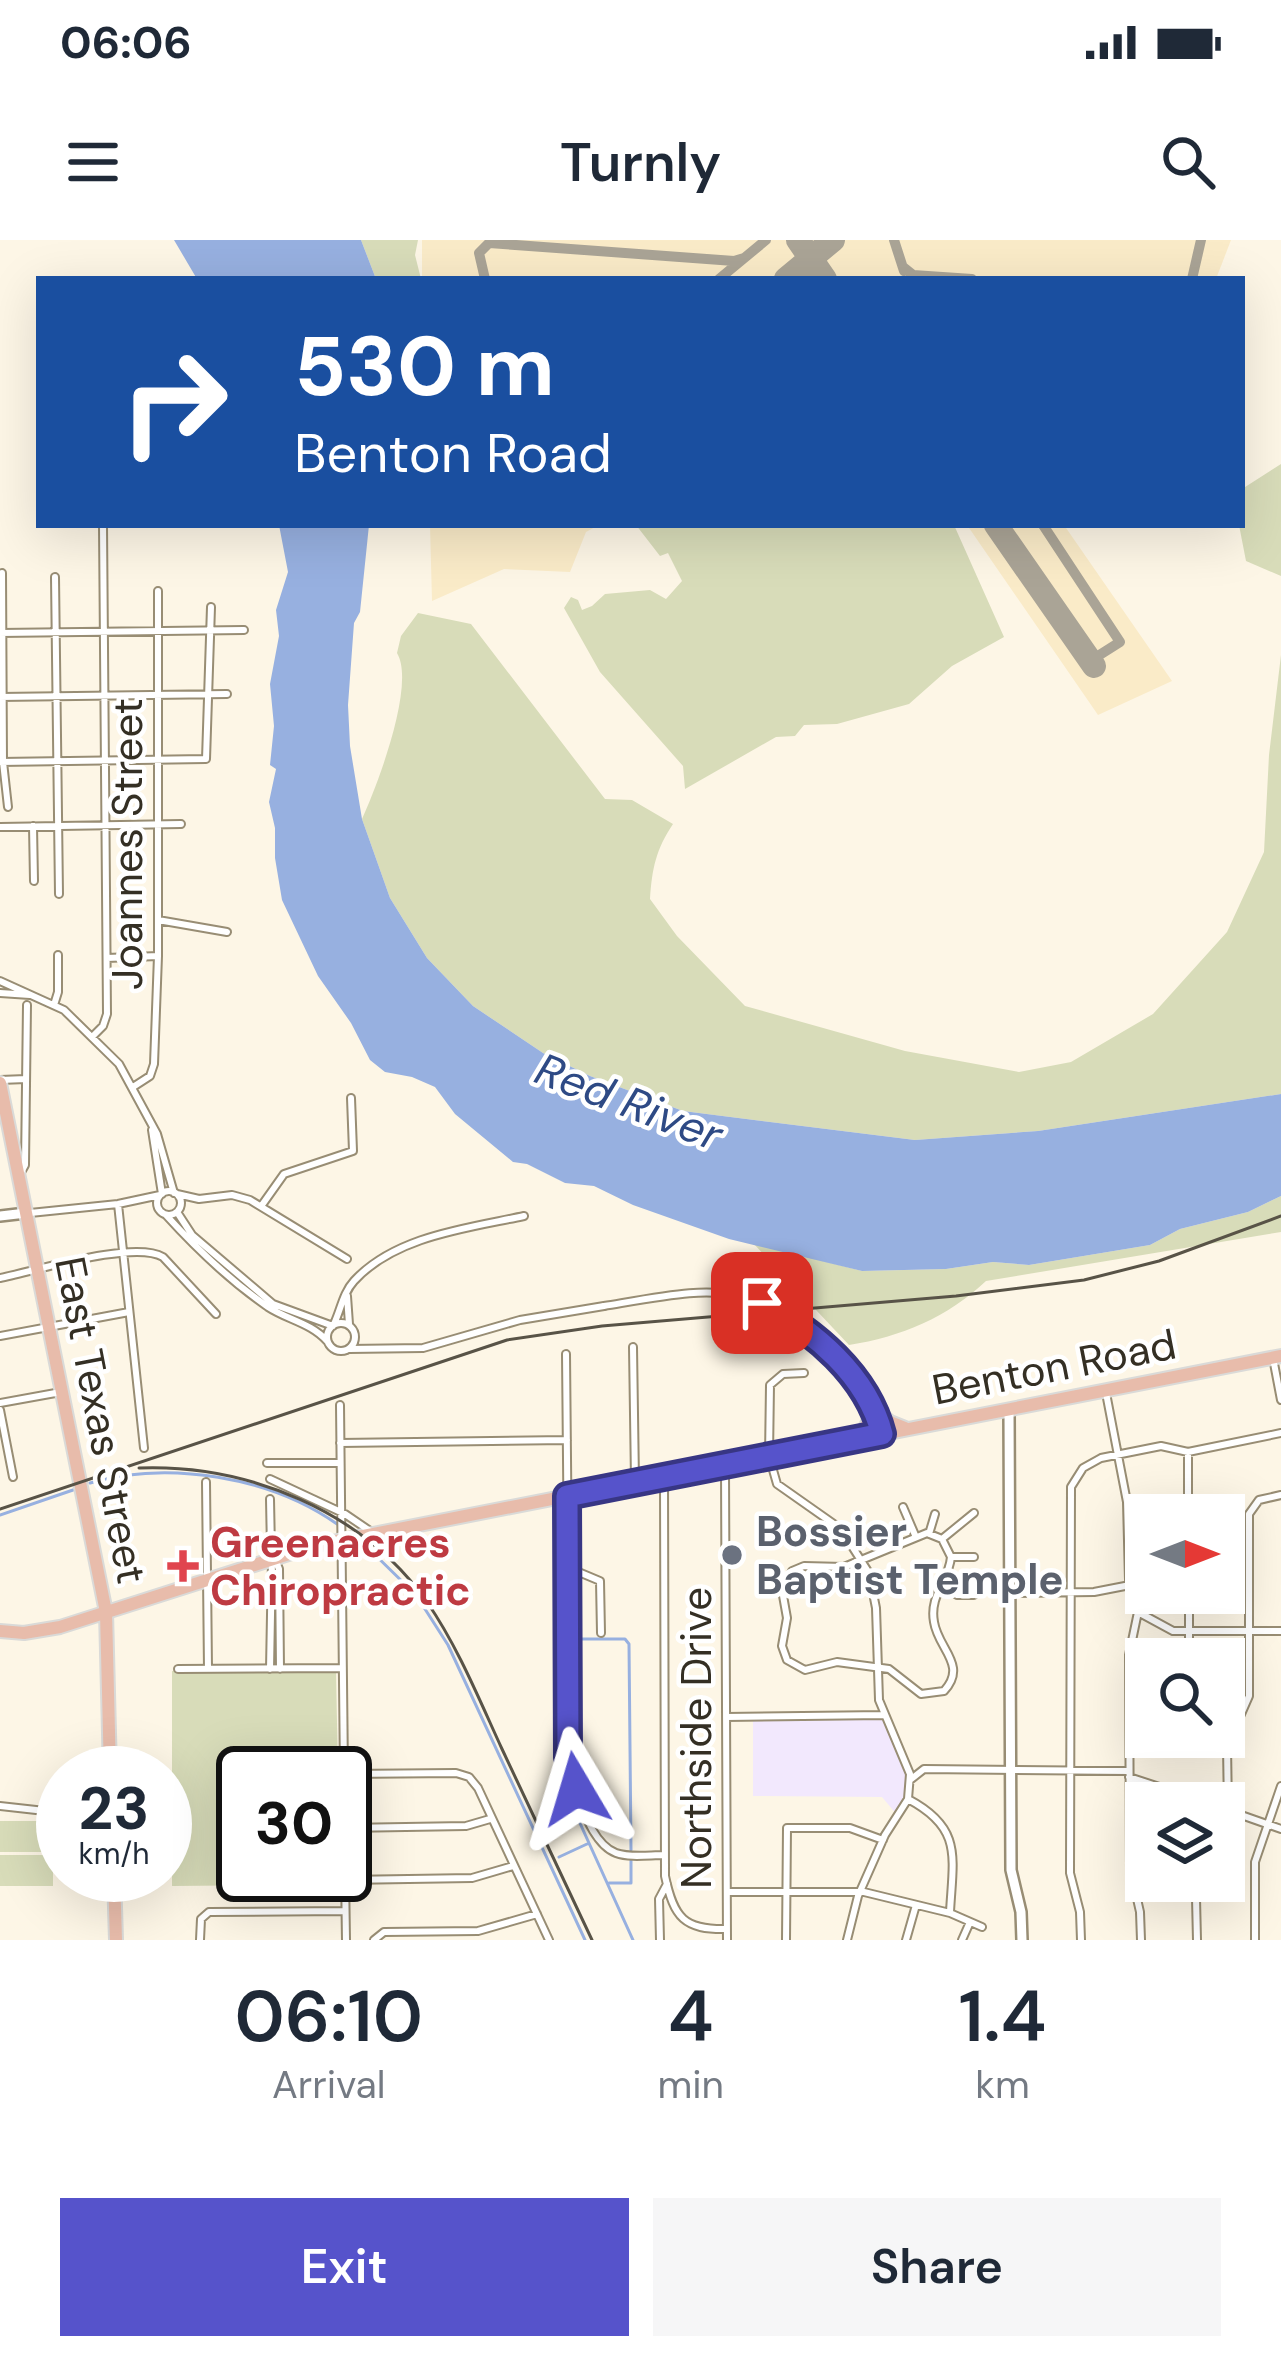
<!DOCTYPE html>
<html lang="en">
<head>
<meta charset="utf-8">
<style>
	:root { --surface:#fff; --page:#f6f6f7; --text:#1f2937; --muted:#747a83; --accent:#5653cb }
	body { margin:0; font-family:"DM Sans",sans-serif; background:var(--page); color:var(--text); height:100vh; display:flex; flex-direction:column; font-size:45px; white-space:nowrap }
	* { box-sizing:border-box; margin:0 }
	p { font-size:39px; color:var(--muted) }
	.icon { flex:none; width:66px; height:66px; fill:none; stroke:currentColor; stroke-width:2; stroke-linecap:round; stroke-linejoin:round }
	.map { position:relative; height:1700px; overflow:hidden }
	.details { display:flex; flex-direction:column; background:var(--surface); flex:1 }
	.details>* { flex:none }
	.guide { position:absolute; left:36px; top:36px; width:1209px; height:252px; border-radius:0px; box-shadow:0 12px 48px #0002; background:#1a4fa0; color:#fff; overflow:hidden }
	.needle { width:78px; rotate:90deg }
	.tools { position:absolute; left:1125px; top:1254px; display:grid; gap:24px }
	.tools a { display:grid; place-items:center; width:120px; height:120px; border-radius:0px; background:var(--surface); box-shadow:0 12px 48px #0002; font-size:60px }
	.speed { position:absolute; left:36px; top:1506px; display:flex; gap:24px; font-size:60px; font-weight:700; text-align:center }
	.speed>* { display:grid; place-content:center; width:156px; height:156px; border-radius:50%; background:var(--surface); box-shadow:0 12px 48px #0002; line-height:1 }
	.speed small { font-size:30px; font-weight:400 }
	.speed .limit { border:6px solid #111; border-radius:18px; background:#fff; color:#111 }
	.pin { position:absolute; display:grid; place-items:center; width:102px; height:102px; color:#fff; margin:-51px; border-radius:24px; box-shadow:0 6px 18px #0006 }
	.me { position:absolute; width:132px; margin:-66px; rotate:353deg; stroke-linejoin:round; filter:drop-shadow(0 0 9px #0008) }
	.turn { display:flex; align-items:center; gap:42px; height:252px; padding:0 60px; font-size:54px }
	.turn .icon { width:156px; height:156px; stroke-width:2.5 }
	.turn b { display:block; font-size:84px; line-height:102px }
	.eta { display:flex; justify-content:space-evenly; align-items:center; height:204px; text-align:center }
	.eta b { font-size:72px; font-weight:600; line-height:84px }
	.button { display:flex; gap:24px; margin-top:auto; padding:24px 60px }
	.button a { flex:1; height:138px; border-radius:0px; background:var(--accent); color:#fff; font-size:48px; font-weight:600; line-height:138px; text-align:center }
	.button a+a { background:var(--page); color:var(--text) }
	.status { display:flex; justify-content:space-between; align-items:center; height:84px; padding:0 60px; background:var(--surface); direction:ltr }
	.status svg { height:33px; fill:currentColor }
	header { display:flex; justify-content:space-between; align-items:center; height:156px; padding:0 60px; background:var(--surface); font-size:54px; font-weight:600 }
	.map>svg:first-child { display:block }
</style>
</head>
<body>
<div class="status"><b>06:06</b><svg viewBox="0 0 49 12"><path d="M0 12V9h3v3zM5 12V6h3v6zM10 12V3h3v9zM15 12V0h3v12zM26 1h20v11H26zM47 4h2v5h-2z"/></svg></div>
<header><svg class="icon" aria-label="menu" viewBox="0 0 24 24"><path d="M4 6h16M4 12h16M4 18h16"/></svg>Turnly<svg class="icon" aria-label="search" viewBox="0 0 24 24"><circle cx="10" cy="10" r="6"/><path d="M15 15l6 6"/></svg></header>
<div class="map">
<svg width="1281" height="1700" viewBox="0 0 1281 1700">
	<rect width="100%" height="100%" fill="#fdf6e6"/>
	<path fill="#faebc8" d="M 1231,0 L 1216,39 L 422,39 L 422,0 Z
		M 430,285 L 599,285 L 586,292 L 570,332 L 504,329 L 432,361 Z
		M 967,285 L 1064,285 L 1172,441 L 1098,475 Z"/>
	<path fill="#f2e8fd" d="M 884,1475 L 909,1528 L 909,1554 L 898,1576 L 882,1557 L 753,1556 L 753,1477 Z"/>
	<path fill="#d8dcb9" d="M 361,0 L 418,0 L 415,15 L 421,39 L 376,39 Z
		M 1281,224 L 1281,336 L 1246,321 L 1239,285 L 1242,285 L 1242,249 Z
		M 636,285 L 954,285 L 1004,397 L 952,426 L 909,464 L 837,484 L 804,485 L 795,496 L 776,497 L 685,549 L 683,526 L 600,432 L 564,368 L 571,357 L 578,360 L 582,370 L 592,366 L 605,354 L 650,350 L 666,359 L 682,341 L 668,313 L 660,316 Z
		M 418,373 L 471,384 L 605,559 L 632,560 L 673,584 C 656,609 652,629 650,659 L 677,696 L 745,766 L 905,811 L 1019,832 L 1071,822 L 1153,774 L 1227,692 L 1264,612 L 1269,515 L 1281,415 L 1281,854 L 1038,891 L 915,900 L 683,871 L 590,836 L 543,813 L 473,766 L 427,718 L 390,658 L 362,579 C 377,546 416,445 397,413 L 401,396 Z
		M 1281,956 L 1281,992 L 986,1041 C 948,1077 901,1097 849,1105 L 753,1003 L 862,1031 L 946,1029 L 993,1022 L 1029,1025 L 1150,1005 L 1180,989 L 1248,972 Z
		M 172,1431 L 336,1431 L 338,1533 L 243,1533 L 243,1635 L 339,1637 L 284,1641 L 277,1645 L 172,1646 Z
		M 0,1581 L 53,1581 L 53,1612 L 0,1612 Z
		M 0,1615 L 53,1615 L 53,1646 L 0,1646 Z"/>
	<path fill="#97b0e0" d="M 174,0 L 361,0 L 376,39 L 197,39 Z
		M 279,285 L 369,285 L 360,372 L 354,383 L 348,465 L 350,506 L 362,579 L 390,658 L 427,718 L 473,766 L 543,813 L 590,836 L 683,871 L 915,900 L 1038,891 L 1281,854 L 1281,956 L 1248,972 L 1180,989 L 1150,1005 L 1029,1025 L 993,1022 L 946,1029 L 862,1031 L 729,999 L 633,965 L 594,946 L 565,943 L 527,924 L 513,922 L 455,874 L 435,847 L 412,837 L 385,832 L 370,820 L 351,783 L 318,736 L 282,660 L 275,618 L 275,588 L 269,562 L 276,529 L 270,525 L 274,486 L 270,444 L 279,396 L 276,370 L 288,332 Z"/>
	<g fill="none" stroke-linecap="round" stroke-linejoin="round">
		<path stroke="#97b0e0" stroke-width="3" d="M 90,1243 C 169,1220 270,1237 337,1284
			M 0,1275 L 73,1250
			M 363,1303 L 416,1355 L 448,1405 L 585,1700
			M 581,1399 L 625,1399 L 629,1404 L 631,1610
			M 563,1476 L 569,1559 L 633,1700
			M 559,1617 L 587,1604
			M 609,1643 L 631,1643 L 631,1620"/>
		<path stroke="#aaa496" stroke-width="10" d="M 894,0 L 904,31
			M 903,27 L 913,35 L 972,39
			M 485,39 L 479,13 L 489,3 L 734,21 L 744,18
			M 719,39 L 766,0
			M 1192,39 L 1201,0
			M 1043,285 L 1120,402 L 1090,421"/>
		<path stroke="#aaa496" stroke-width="24" d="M 798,0 L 825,39
			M 786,39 L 833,0
			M 996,285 L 1094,426"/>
		<defs>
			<path id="minor" d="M 2,333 L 3,522 L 8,567
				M 55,337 L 59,654
				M 0,393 L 244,390
				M 0,457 L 227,454
				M 0,522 L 206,519 L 211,367
				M 33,586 L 34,641
				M 0,587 L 181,584
				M 158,680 L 227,692
				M 107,718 L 158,716
				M 0,741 L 64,770 L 119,824 L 157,894 L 174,953
				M 0,753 L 30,755
				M 54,765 L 58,752 L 58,715
				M 93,796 L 103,786 L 107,774 L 103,285
				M 0,840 L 26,839
				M 133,847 L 150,836 L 154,824 L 158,716 L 158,351
				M 152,890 L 162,954
				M 20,934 L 25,925 L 27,765
				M157 963a12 12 0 1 1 24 0a12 12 0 1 1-24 0Z
				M 177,954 L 199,959 L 232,955 L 250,960 L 347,1019
				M 118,964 L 144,1208
				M 262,965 L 284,934 L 353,911 L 351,858
				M 177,972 L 192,995 L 273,1064 L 333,1086
				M 30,973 L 118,964 L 160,955
				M 166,975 C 195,1007 232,1042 268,1067 C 288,1080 311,1083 327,1101
				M 0,1038 C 35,1031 134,1000 163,1017 L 216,1074
				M 347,1056 L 349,1084
				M327 1097a14 14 0 1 1 28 0a14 14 0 1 1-28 0Z
				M 334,1084 C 341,1069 343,1053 354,1041 C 395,996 468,988 524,976
				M 0,1096 L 129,1072
				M 633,1107 L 635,1241
				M 349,1109 L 423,1108 L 520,1080 L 604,1066
				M 566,1114 L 570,1530 C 576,1553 591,1604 616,1613 C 630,1618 649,1615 664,1615
				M 1273,1118 L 1281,1160
				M 843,1125 L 869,1157 L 882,1194
				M 804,1133 L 783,1134 L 770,1145 L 769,1216 L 777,1244 L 841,1289 L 869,1333 L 876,1368 L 879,1460 L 910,1534 L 908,1559 L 885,1595 L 858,1656 L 847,1700
				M 1106,1153 L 1127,1262 L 1129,1340 L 1138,1372 L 1129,1415 L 1130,1628 L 1140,1672 L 1141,1700
				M 0,1163 L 61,1152
				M 340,1165 L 344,1533
				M 0,1170 L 13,1237
				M 340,1203 L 567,1200
				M 1188,1212 L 1188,1275
				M 267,1223 L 340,1223
				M 725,1228 L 727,1700
				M 270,1239 L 345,1274 L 373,1293
				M 664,1241 L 665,1636 C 674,1678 684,1690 727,1689
				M 206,1242 L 208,1429
				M 270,1259 L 271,1310 L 279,1329 L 280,1429
				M 903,1267 L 915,1295
				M 927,1293 L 942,1299 L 951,1317 C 949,1341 929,1355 934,1382 C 938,1409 968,1425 944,1451 L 921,1454 L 889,1429 L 837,1422 L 805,1430 L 787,1420 L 782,1406 L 787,1378 L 782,1350 L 792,1331 L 804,1326 L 844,1327 Z
				M 929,1294 L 935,1274
				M 942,1299 L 974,1273
				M 951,1317 L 974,1317
				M 569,1328 L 600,1341 L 601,1393
				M 940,1343 L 957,1355 L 974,1355
				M 1009,1353 L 1094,1352 L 1130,1345
				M 1189,1353 L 1189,1419
				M 1138,1372 L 1173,1391 L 1281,1391
				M 178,1429 L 342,1428
				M 270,1429 L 272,1320
				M 726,1477 L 884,1475
				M 1199,1497 L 1227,1506
				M 345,1534 L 456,1533 L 469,1537 L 478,1548 L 549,1700
				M 1129,1537 L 1208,1563
				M 910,1540 L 924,1529 L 1129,1531
				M 908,1559 C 963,1588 953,1617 950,1672
				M 0,1566 L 63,1573
				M 1227,1570 L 1281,1589
				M 1228,1570 L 1227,1506 L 1249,1456 L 1249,1274 L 1259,1260 L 1281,1255
				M 345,1588 L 466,1586 L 490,1579
				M 345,1635 L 346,1700
				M 345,1640 L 472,1638 L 513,1626
				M 1192,1641 L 1196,1658 L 1197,1700
				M 727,1652 L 864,1652 L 950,1673 L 982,1687
				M 200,1700 L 201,1679 L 209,1672 L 345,1671
				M 374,1700 L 384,1692 L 478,1691 L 537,1674
				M 660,1700 L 659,1659 L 667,1644
				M 786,1700 L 787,1588 L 850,1588 L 883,1600
				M 906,1700 L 916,1665
				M 962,1700 L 970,1682
				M 1081,1700 L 1080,1672 L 1070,1633 L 1071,1247 L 1083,1228 L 1101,1218 L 1161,1206 L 1188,1212 L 1281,1193
				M 1255,1700 L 1255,1622 L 1281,1546"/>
			<path id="tertiary" d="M 0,976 L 26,973
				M 1009,1169 L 1011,1630 L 1021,1672 L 1022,1700"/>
			<path id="primary" d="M 0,843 L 106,1372 L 110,1533
				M 852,1200 L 865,1188 L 875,1169 L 890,1182 L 905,1188
				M 0,1391 L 24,1393 L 60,1387 L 317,1305 L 1281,1116
				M 114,1635 L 116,1700"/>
		</defs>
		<use href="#minor" stroke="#988d74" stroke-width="10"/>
		<use href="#tertiary" stroke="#988d74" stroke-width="14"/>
		<use href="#primary" stroke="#dadad8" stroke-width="16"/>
		<use href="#minor" stroke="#fff" stroke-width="6"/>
		<use href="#tertiary" stroke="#fff" stroke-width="9"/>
		<use href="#primary" stroke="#e8bcab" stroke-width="12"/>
		<path stroke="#585347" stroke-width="3" d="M 139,1228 C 248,1224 363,1271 427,1362 C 458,1407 479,1459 502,1509 C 532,1573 562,1636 592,1700
			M 0,1269 L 507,1100 L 602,1086 L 956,1056 L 1084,1040 L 1159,1021 L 1281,976"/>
		<defs>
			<path id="minor-bridge" d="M 604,1066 C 731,1045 742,1038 843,1125"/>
		</defs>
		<use href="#minor-bridge" stroke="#988d74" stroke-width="10" stroke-linecap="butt"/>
		<use href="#minor-bridge" stroke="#fff" stroke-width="6"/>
	</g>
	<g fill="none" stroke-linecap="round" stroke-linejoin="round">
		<defs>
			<path id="route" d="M 576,1549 L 568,1517 L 567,1256 L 882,1194 C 867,1135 814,1091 762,1063"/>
		</defs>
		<use href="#route" stroke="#383684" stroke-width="30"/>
		<use href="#route" stroke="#5653cb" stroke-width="21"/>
	</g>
	<circle fill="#6b7280" stroke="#fff" stroke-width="4.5" cx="732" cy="1315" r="12"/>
	<path fill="#e0444e" stroke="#fff" stroke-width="4.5" d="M177 1308h12v12h12v12h-12v12h-12v-12h-12v-12h12z"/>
	<g text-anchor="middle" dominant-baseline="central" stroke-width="9" stroke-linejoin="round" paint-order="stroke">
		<g font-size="42" fill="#342f24" stroke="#fff">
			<text transform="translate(127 604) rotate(-90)">Joannes Street</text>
			<text transform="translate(1054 1127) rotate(-11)">Benton Road</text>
			<text transform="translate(101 1180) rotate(79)">East Texas Street</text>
			<text transform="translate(696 1498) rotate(-90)">Northside Drive</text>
		</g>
		<g font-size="42" font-weight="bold" fill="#5b616d" stroke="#fff" text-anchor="start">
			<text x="756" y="1291">Bossier<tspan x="756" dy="48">Baptist Temple</tspan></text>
		</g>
		<g font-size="42" font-weight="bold" fill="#be3a42" stroke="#fff" text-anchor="start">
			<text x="210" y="1302">Greenacres<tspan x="210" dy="48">Chiropractic</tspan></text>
		</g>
		<g font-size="45" font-style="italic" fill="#2e4a85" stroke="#fff">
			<text transform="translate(629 862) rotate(21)">Red River</text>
		</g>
	</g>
</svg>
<div class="tools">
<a><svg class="needle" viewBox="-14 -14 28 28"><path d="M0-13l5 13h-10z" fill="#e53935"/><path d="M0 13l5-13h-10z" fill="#747a83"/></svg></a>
<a><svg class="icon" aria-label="search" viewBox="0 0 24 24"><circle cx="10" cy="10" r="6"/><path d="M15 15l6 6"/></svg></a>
<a><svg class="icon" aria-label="layers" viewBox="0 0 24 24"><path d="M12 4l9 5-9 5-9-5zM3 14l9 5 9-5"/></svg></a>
</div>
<div class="speed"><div>23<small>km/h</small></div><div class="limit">30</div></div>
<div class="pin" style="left:762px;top:1063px;background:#d93025"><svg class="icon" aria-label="arrive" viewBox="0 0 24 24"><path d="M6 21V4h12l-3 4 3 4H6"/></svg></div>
<svg class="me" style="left:576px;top:1549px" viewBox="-20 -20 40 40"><path d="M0-17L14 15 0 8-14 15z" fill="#5653cb" stroke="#fff" stroke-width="4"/></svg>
<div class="guide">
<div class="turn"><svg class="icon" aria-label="right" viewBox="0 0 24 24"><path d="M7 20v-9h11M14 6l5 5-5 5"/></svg><div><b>530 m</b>Benton Road</div></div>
</div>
</div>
<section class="details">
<div class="eta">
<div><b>06:10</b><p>Arrival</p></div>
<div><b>4</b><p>min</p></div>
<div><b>1.4</b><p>km</p></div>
</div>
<div class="button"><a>Exit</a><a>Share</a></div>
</section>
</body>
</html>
